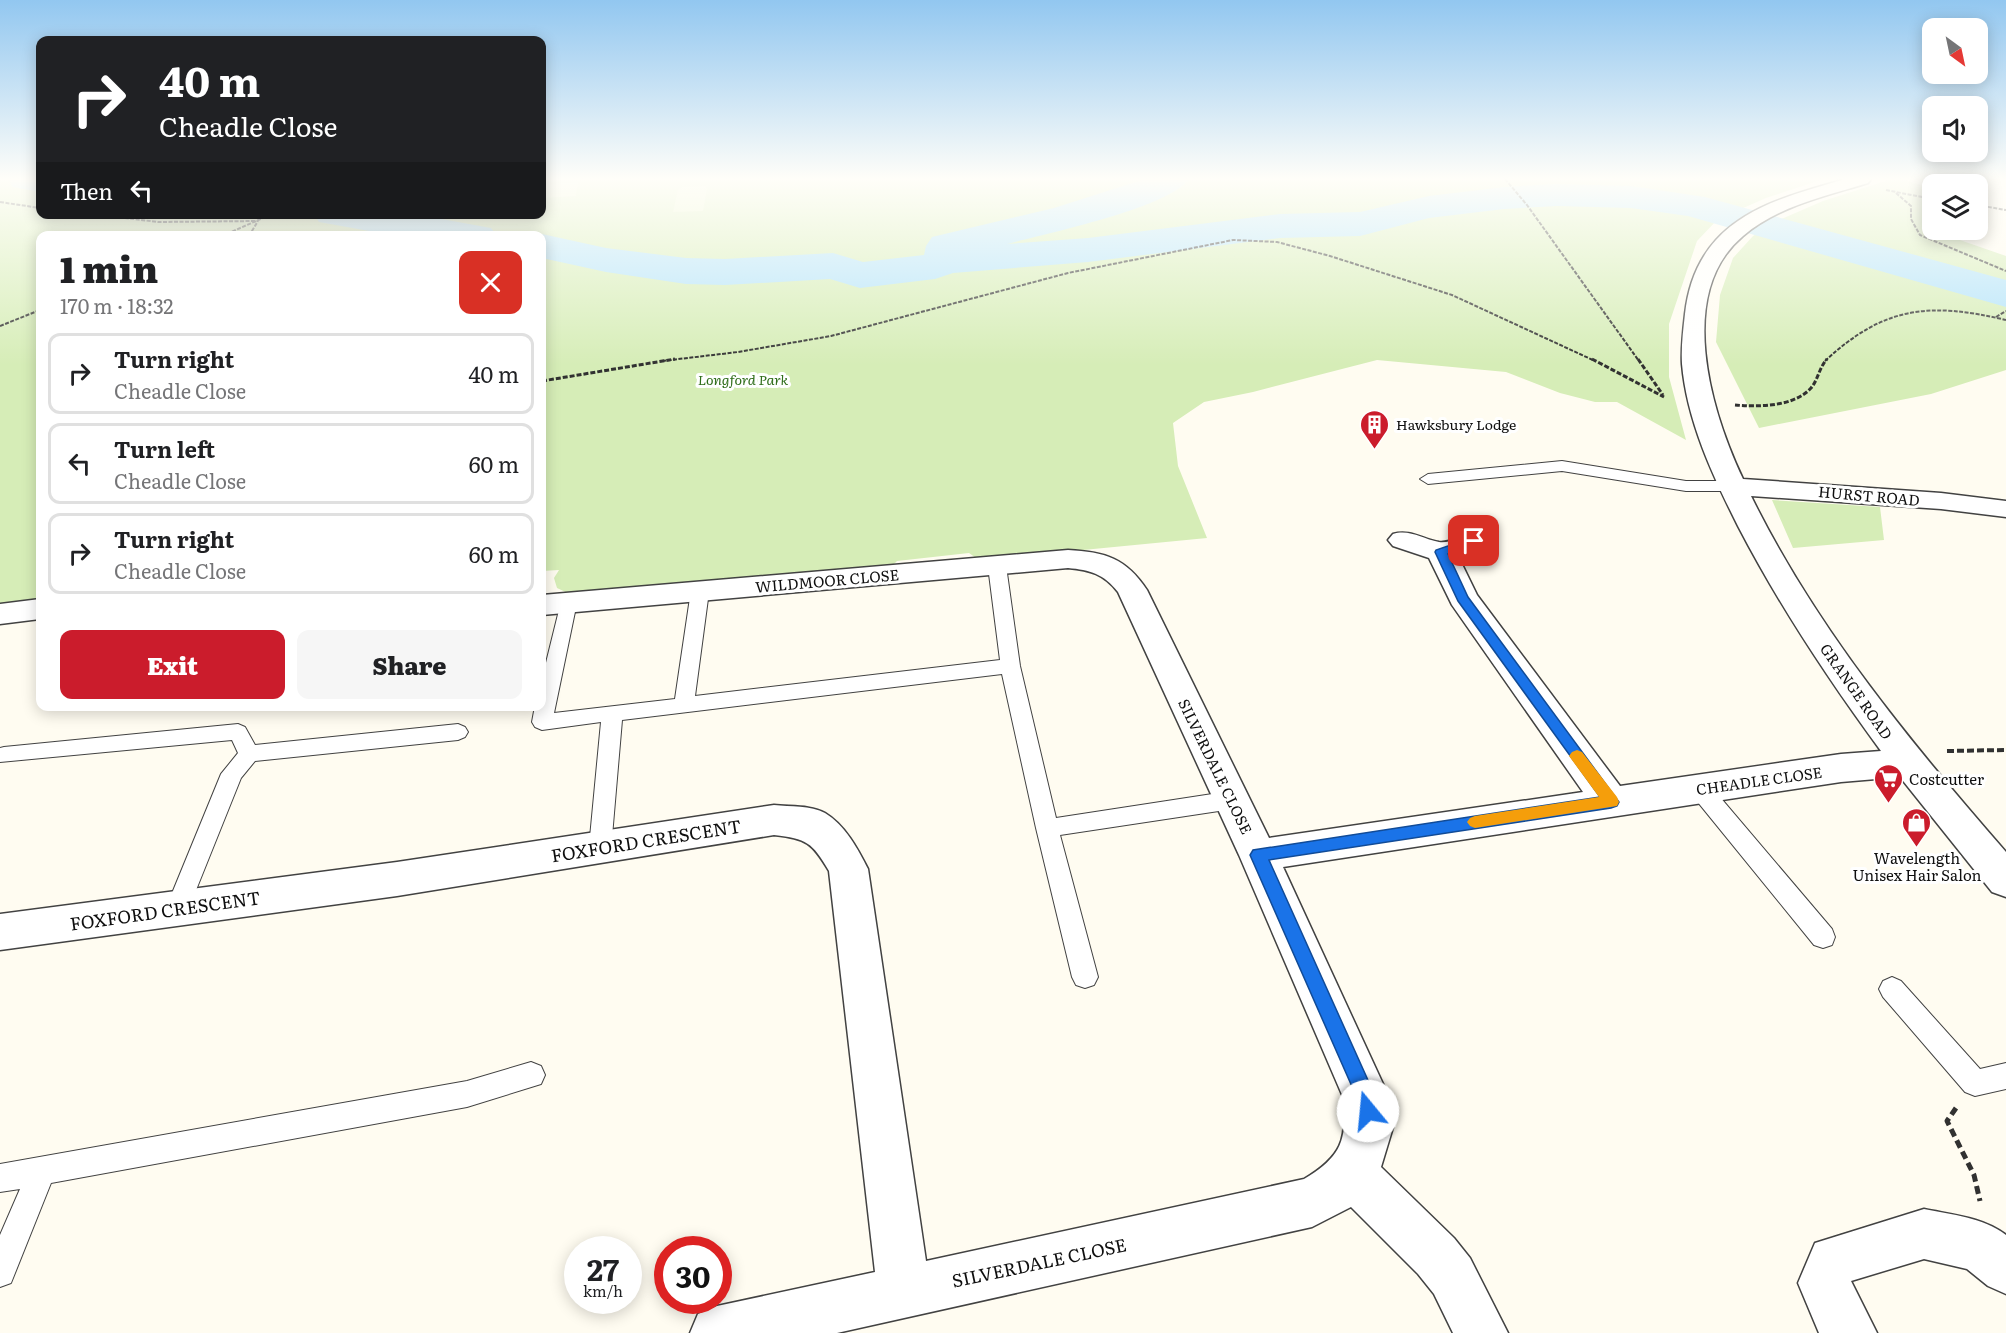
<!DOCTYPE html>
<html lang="en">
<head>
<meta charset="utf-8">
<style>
	:root { --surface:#fff; --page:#f6f6f6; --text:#202124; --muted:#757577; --line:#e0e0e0; --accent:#cb1c2c }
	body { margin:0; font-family:Literata,serif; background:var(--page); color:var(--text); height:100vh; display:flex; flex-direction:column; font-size:22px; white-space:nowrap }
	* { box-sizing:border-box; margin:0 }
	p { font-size:20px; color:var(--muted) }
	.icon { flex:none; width:33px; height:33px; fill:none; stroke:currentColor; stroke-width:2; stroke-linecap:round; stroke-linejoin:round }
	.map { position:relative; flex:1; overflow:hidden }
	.details { position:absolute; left:36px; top:231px; width:510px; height:480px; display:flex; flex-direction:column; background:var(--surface); border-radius:12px; box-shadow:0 3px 15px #0003 }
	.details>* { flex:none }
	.banner { position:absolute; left:36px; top:36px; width:510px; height:183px; border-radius:12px; box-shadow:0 3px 15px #0003; background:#202124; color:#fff; overflow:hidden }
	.needle { width:39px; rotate:147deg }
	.fabs { position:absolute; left:1922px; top:18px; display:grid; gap:12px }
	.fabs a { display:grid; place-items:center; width:66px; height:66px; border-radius:12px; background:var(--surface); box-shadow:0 3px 15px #0003; font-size:30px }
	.speed { position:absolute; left:564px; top:1236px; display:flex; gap:12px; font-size:30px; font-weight:700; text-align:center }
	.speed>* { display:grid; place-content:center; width:78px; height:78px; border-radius:50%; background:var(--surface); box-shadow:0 3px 15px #0003; line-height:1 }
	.speed small { font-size:15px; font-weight:400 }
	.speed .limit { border:9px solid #d22; background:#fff; color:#111 }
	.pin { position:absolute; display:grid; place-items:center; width:51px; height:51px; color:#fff; margin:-26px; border-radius:12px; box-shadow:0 3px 9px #0006 }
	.me { position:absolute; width:66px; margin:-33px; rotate:343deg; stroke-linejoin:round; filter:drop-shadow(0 0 4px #0008) }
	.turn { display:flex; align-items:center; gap:21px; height:126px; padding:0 24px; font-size:27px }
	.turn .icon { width:78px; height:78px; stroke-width:2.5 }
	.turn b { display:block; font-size:42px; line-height:51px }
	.then { display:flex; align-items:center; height:57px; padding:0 24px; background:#0003; gap:12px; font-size:22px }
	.round { display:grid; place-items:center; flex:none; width:63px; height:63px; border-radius:12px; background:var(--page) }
	.head { display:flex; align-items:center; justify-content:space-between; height:102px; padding:0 24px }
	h1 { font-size:36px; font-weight:800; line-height:45px }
	.button { display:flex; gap:12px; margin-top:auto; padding:12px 24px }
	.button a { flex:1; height:69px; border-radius:12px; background:var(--accent); color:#fff; font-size:24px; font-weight:800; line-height:69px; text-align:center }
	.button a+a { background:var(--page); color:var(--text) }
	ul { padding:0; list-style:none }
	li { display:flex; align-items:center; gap:18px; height:81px; margin:0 12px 9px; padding:0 12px; border:3px solid var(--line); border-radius:12px }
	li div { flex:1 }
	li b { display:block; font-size:22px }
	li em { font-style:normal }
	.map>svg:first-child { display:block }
</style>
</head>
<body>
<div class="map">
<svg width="2006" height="1333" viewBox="0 0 2006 1333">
	<rect width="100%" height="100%" fill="#fffcf1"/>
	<path fill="#d6edb7" d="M 0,179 L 40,179 L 40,214 L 542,214 L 542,179 L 1824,179 L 1766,198 L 1718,219 L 1697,241 L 1669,324 L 1669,377 L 1686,440 L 1617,402 L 1595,402 L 1560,393 L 1506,372 L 1377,360 L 1253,392 L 1204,402 L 1173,423 L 1178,466 L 1207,538 L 979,560 L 969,553 L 897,561 L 890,568 L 572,595 L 557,588 L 554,578 L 559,570 L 542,571 L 542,236 L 40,236 L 40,598 L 0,604 Z
		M 1892,179 L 1901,179 L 1932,188 L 1932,230 L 1977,230 L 1977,222 L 1981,223 L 1984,227 L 1957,239 L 2006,256 L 2006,370 L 1931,394 L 1759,428 L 1716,342 L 1720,295 L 1733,258 L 1753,236 L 1777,221 L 1823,201 Z
		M 1772,500 L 1880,507 L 1884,540 L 1793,548 Z"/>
	<path fill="#e7f4ca" d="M 578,182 L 576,196 L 542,198 L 542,185 Z
		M 705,186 L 707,189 L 703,211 L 673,212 L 678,190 L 682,187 Z"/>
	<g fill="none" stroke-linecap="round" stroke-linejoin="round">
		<path fill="#339dd7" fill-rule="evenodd" d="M 471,234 L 475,234 L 476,236 L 470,236 Z"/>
		<path fill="#b2e3fb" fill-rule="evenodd" d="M 8,179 L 40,179 L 40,192 L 13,187 Z
			M 1145,179 L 1189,179 C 1169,208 1044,234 1007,244 L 1088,238 L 1280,214 L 1360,212 L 1429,196 L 1504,187 L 1557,184 L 1631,186 L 1705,197 L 2006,280 L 2006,307 L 1688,216 L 1631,208 L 1557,206 L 1504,209 L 1429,218 L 1360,236 L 1280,238 L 1088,262 L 953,273 L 935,279 L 860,288 L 830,279 L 725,285 L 686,284 L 606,272 L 542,258 L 542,236 L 535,236 L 542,234 L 606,248 L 686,258 L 725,259 L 833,253 L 863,262 L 924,255 L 926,246 L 932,237 L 1054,208 Z
			M 314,214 L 414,214 L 491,228 L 497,236 L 397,236 L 319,222 Z"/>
		<defs>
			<path id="service" d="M 1562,461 L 1686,481 L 1732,481 L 1740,486 L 1732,491 L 1686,491 L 1562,471 L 1428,484 L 1420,479 L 1428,474 Z
				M 997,560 L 1003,562 L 1006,566 L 1020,666 L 1056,818 L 1232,791 L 1240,794 L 1243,800 L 1240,806 L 1232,809 L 1060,835 L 1098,977 L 1094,985 L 1085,988 L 1076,985 L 1072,977 L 1036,828 L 1002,674 L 622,720 L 611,848 L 608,855 L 600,857 L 592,855 L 589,848 L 601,722 L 542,730 L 535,727 L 532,722 L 535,706 L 542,706 L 542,679 L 562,598 L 574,598 L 577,602 L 554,713 L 675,699 L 691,591 L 694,587 L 706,587 L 709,591 L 695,696 L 1000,660 L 988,566 L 991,562 Z
				M 238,724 L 245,727 L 255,745 L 458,724 L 465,727 L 468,732 L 465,737 L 458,740 L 255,761 L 241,778 L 186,915 L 178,918 L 170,915 L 166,908 L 221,774 L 238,753 L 232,740 L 0,762 L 0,748 L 4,747 Z
				M 1700,781 L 1708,783 L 1832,929 L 1835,937 L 1832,945 L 1823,948 L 1814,945 L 1692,795 L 1689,789 L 1692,783 Z
				M 1892,977 L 1901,981 L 1980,1069 L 2006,1063 L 2006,1089 L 1975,1096 L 1965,1092 L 1883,997 L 1879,989 L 1883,981 Z
				M 531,1062 L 541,1066 L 545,1075 L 541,1084 L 467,1107 L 51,1183 L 11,1283 L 0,1287 L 0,1235 L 20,1189 L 0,1192 L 0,1164 L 467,1081 Z"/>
			<path id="minor" d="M 1845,179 L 1871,179 L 1868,183 C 1826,196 1778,206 1743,236 C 1675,293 1711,411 1743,479 L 1941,493 L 2006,501 L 2006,517 L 1941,509 L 1751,496 C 1816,628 1910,742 2006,852 L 2006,897 L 1992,892 L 1900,777 L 1841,782 L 1283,867 L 1389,1097 L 1394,1124 L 1381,1167 L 1454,1238 L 1470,1258 L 1508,1333 L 1453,1333 L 1434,1294 L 1418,1274 L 1351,1207 L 1312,1227 L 837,1333 L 690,1333 L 698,1314 L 717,1306 L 875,1272 L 829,871 C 812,842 807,839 774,835 L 397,896 L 0,950 L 0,914 L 397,862 L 774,805 C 790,807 811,805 825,813 C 845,825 858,849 868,869 L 926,1261 L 1304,1179 C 1341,1157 1348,1140 1343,1097 L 1239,855 L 1118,592 C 1104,574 1090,570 1068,568 L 542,615 L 542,595 L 1068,550 C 1105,552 1126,558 1147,590 L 1269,838 L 1583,792 L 1452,605 L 1429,558 L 1393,546 L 1388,540 L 1393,534 C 1410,529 1422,539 1439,542 C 1454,544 1466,530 1484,535 L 1489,541 L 1484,547 L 1458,556 L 1477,595 L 1620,786 L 1841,754 L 1881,751 C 1828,679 1779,605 1738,526 C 1713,476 1687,421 1682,364 C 1681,348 1683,331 1685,314 C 1688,287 1697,261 1716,240 C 1749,204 1799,193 1845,179 Z
				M 40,599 L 40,619 L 0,624 L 0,604 Z
				M 1924,1209 C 1952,1215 1983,1217 2006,1235 L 2006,1294 L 1988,1286 L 1967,1269 L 1924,1259 L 1851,1281 L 1877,1333 L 1819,1333 L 1798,1283 L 1815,1243 Z"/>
		</defs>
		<use href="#service" stroke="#424242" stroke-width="2"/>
		<use href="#minor" stroke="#424242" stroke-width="3"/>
		<path stroke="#313131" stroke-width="2" stroke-dasharray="4 1.5" stroke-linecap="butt" d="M 1505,179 L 1527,205 L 1639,361
			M 1886,190 L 1932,199
			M 1896,193 L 1911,206 L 1911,219 L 1920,235 L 2006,271
			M 0,202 L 40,208
			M 1977,205 L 2006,210
			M 92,214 L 158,222 L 258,221
			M 222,236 L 272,214
			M 249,236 L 258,221
			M 1996,317 L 2006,311
			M 0,326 L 40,310
			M 662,361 L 738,352 L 831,336 L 1068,273 L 1233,240 L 1277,242 L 1330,256 L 1452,295 L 1595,361
			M 1825,361 C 1884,306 1930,302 2006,320"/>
		<path stroke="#313131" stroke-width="3" stroke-dasharray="5 2" stroke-linecap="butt" d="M 1592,359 L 1664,397
			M 1638,359 L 1663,395
			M 542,381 L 675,359
			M 1735,405 C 1758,407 1794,407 1811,388 C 1818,380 1819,368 1827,359"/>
		<path stroke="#313131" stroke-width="4" stroke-dasharray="7 3" stroke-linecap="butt" d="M 1947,751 L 2006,750"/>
		<path stroke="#313131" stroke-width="5" stroke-dasharray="8 4.5" stroke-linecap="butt" d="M 1956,1108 L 1947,1121 L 1974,1175 L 1980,1201"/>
		<use href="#service" fill="#fff" fill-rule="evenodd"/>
		<use href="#minor" fill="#fff" fill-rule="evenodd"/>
	</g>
	<linearGradient id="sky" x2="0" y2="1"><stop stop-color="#92c7f0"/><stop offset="0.49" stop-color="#fffef9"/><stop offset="1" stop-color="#fffef9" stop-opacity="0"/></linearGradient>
	<rect width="2006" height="365" fill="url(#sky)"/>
	<path fill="#1a73e8" stroke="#114b97" stroke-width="1.5" d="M 1474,537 L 1478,538 L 1478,543 L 1448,554 L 1468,597 L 1619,802 L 1617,806 L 1611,808 L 1269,860 L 1376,1098 L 1378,1111 L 1375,1118 L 1368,1120 L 1362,1118 L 1357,1098 L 1250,855 L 1253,850 L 1600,797 L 1458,601 L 1435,552 L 1436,550 Z"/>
	<path fill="#f59e0b" d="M 1577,750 L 1582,752 L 1617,797 L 1619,802 L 1617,806 L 1475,828 L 1470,826 L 1467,822 L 1470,818 L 1475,816 L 1599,797 L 1569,756 L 1572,752 Z"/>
	<defs>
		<symbol id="building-pin" viewBox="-11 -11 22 30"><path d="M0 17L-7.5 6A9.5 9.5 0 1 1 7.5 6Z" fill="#cb1c2c" stroke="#fff"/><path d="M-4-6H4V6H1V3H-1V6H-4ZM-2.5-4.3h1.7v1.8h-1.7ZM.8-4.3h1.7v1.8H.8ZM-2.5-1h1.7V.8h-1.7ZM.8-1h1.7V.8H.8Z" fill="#fff"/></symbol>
		<symbol id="supermarket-pin" viewBox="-11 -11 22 30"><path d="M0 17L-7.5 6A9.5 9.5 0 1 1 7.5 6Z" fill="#cb1c2c" stroke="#fff"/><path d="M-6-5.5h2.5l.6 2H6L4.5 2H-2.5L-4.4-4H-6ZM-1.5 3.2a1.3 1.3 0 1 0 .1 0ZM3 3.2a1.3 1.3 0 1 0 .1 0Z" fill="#fff"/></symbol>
		<symbol id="shop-pin" viewBox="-11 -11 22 30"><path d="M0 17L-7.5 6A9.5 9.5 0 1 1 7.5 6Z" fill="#cb1c2c" stroke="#fff"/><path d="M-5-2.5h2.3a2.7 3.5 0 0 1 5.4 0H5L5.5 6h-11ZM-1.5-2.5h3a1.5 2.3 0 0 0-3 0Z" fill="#fff"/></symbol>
	</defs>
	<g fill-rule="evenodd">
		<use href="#building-pin" x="1358" y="408" width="33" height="45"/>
		<use href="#supermarket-pin" x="1872" y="762" width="33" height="45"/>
		<use href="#shop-pin" x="1900" y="806" width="33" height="45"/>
	</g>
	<g text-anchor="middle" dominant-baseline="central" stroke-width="6" stroke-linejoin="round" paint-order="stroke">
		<g font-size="14" font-style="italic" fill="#2f6d1a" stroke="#fff">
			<text x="743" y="379">Longford Park</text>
		</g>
		<g font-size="14" fill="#0f0f0f" stroke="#fff" text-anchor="start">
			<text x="1396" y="424">Hawksbury Lodge</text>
		</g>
		<g font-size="15" fill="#0f0f0f" stroke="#fff">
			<text transform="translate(1869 495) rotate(5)">HURST ROAD</text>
			<text transform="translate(827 580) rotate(-5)">WILDMOOR CLOSE</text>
			<text transform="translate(1857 691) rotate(55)">GRANGE ROAD</text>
			<text transform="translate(1216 766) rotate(64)">SILVERDALE CLOSE</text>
			<text transform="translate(1759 780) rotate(-8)">CHEADLE CLOSE</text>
		</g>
		<g font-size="15" fill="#0f0f0f" stroke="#fff" text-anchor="start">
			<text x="1909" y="778">Costcutter</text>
			<text x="1917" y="857" text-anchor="middle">Wavelength<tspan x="1917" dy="17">Unisex Hair Salon</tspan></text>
		</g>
		<g font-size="18" fill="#0f0f0f" stroke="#fff">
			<text transform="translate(646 840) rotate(-9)">FOXFORD CRESCENT</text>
			<text transform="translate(165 910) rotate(-8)">FOXFORD CRESCENT</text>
			<text transform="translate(1039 1262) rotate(-12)">SILVERDALE CLOSE</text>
		</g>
	</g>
</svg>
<div class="fabs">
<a><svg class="needle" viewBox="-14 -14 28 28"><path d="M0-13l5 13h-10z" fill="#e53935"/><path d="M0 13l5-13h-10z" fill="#757577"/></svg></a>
<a><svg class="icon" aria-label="sound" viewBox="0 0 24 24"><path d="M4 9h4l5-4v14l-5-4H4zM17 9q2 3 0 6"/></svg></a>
<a><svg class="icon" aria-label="layers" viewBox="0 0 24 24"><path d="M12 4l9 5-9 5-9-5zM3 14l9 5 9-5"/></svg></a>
</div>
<div class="speed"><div>27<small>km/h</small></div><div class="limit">30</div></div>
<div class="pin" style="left:1474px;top:541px;background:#d93025"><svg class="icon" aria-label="arrive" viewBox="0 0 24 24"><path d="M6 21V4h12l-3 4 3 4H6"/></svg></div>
<svg class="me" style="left:1368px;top:1111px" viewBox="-20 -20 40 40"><circle r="19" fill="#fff"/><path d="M0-13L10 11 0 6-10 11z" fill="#1a73e8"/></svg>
<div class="banner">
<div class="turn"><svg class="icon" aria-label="right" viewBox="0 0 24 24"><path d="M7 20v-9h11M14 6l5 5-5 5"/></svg><div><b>40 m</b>Cheadle Close</div></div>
<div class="then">Then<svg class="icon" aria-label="left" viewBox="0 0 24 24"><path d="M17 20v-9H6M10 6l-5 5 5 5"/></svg></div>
</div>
<section class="details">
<div class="head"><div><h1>1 min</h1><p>170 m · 18:32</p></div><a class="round" style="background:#d93025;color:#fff"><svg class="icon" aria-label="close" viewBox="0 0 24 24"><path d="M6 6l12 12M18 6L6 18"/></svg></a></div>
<ul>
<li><svg class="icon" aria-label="right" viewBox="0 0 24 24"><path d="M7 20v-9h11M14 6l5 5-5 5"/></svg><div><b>Turn right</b><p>Cheadle Close</p></div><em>40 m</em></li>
<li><svg class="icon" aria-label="left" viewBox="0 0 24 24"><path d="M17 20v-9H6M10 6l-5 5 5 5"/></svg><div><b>Turn left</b><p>Cheadle Close</p></div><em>60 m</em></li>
<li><svg class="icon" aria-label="right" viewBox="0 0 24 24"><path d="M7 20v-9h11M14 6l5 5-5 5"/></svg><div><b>Turn right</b><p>Cheadle Close</p></div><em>60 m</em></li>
</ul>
<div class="button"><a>Exit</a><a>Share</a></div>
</section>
</div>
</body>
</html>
